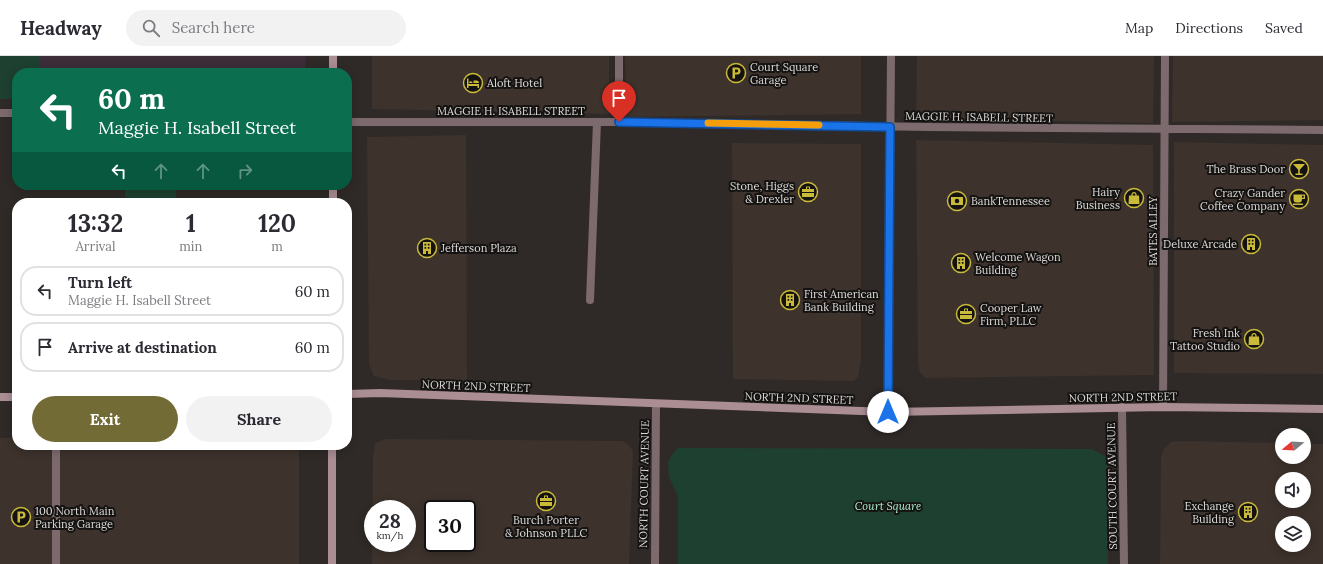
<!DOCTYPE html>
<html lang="en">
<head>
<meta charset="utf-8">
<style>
	:root { --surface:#fff; --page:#f2f2f3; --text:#2b2b33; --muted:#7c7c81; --line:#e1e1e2; --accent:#726b36 }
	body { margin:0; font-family:Lora,serif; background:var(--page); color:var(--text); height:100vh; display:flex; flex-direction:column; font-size:15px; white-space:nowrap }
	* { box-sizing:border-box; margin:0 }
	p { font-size:13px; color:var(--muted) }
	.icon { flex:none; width:22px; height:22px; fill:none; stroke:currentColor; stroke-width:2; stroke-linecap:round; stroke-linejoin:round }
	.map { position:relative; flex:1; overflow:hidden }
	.panel { position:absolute; left:12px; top:142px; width:340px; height:252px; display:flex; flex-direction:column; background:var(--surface); border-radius:16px; box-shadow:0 2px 10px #0003 }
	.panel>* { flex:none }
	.top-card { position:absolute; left:12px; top:12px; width:340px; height:122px; border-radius:16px; box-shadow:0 2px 10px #0003; background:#0b6e4f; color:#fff; overflow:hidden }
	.needle { width:26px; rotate:252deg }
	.buttons { position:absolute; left:1275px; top:372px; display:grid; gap:8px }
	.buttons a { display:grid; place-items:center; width:36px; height:36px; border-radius:50%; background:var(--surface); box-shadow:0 2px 10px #0003; font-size:20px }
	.speed { position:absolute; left:364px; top:444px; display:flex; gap:8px; font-size:20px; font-weight:700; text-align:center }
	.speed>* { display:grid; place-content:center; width:52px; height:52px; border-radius:50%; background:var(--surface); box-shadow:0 2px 10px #0003; line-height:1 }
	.speed small { font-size:10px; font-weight:400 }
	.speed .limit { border:2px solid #111; border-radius:6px; background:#fff; color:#111 }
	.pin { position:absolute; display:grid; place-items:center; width:34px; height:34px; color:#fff; margin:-41px -17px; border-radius:50% 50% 50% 0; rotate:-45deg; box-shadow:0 0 4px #0007 }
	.pin .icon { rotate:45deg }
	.me { position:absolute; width:44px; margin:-22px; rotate:0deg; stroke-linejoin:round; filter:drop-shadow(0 0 3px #0008) }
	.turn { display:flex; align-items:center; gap:14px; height:84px; padding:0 20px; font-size:18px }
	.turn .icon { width:52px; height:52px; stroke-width:2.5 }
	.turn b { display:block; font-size:28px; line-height:34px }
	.lanes { display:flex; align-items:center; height:38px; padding:0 20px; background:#0003; justify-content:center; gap:20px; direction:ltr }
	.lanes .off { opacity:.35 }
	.eta { display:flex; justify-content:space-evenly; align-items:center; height:68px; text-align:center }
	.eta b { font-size:24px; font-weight:800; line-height:28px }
	.button { display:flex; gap:8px; margin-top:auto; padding:8px 20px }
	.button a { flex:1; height:46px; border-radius:24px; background:var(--accent); color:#fff; font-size:16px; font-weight:800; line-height:46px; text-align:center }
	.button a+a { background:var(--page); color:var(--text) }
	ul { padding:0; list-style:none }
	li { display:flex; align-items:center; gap:12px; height:50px; margin:0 8px 6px; padding:0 12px; border:2px solid var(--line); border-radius:16px }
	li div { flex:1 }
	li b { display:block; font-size:15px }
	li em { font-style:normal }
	header { display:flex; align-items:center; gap:24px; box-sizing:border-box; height:56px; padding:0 20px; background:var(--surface); border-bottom:1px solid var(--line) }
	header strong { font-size:19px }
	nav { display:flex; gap:22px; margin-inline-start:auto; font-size:14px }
	.search { width:280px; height:36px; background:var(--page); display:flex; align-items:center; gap:10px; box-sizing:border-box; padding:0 14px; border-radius:22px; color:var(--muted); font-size:15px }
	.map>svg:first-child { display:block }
</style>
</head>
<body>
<header>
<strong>Headway</strong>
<div class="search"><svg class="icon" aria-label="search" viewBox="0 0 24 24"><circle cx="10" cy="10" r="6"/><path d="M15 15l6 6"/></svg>Search here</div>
<nav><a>Map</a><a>Directions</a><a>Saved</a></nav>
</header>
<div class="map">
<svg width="1323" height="508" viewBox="0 0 1323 508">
	<rect width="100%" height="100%" fill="#2f2a27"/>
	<path fill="#3d322c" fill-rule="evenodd" d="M 372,0 L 609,0 L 609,58 L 372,53 Z
		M 625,0 L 861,0 L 861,58 L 626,61 Z
		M 917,0 L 1154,0 L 1153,67 L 916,62 Z
		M 1173,0 L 1323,0 L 1323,64 L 1172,66 Z
		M 466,79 L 467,324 L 389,324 L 374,320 L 369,309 L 367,81 Z
		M 916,84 L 1153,89 L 1154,319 L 926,322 L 920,317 L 918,308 Z
		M 1174,86 L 1323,89 L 1323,318 L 1174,317 Z
		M 732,87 L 861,88 L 861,304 L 858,321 L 854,325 L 733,323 Z
		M 0,382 L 17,382 L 17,389 L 299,389 L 299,508 L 0,508 Z
		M 386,383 L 623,385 L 630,390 L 633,396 L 629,508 L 372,508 L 373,400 L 375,387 ZM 373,453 L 407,453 L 407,487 L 373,487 ZM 433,453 L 467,453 L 467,487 L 433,487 Z
		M 1179,385 L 1282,387 L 1282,401 L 1304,401 L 1304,388 L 1323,388 L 1323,508 L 1160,508 L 1161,402 L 1164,393 L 1171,386 ZM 1282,423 L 1304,423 L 1304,445 L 1282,445 ZM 1282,467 L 1304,467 L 1304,489 L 1282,489 Z"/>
	<path fill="#3c2d39" d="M 40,0 L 306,0 L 305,17 L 40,17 Z"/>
	<path fill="#1e4031" d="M 0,0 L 40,0 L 40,17 L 17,17 L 17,43 L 0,43 Z
		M 125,129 L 176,129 L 176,147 L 125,147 Z
		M 678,392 L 1092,393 L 1106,401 L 1108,408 L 1108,508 L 678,508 L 678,440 L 669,421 L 668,406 L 673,397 Z"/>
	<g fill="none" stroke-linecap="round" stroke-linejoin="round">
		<path stroke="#7c6a6e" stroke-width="8" d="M 619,0 L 619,66
			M 0,57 L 17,57
			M 347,66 L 619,66 L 927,71 L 1323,74
			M 590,244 L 597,66
			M 1163,351 L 1165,0
			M 56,389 L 56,508"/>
		<path stroke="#7c6a6e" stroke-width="8" d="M 1122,351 L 1124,508
			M 888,356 L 891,0
			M 655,508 L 656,348"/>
		<path stroke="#ab8d94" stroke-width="8" d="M 333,17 L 333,0
			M 333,147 L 333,129
			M 347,338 L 380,337 L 888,356 L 1163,351 L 1323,353
			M 0,341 L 17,341
			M 332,389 L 332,508"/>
	</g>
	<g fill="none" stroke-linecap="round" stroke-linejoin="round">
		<defs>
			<path id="route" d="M 619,66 L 890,71 L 888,356"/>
		</defs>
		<use href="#route" stroke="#114b97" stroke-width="10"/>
		<use href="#route" stroke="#1a73e8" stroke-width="7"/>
		<path stroke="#f59e0b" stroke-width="7" d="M 708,67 L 819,69"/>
	</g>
	<defs>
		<symbol id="parking-ring" viewBox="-11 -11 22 22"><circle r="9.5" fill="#151312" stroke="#c9ba3a" stroke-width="1.5"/><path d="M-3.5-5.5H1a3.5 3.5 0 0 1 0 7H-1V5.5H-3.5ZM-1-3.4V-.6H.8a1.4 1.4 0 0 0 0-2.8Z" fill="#c9ba3a"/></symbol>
		<symbol id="hotel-ring" viewBox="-11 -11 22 22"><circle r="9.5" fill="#151312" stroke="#c9ba3a" stroke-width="1.5"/><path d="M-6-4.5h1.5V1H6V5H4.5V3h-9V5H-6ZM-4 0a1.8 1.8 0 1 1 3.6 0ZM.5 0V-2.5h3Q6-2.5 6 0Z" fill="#c9ba3a"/></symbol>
		<symbol id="bar-ring" viewBox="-11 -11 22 22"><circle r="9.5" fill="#151312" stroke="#c9ba3a" stroke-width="1.5"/><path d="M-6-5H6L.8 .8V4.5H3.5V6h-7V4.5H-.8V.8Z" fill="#c9ba3a"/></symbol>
		<symbol id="office-ring" viewBox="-11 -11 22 22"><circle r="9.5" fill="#151312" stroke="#c9ba3a" stroke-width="1.5"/><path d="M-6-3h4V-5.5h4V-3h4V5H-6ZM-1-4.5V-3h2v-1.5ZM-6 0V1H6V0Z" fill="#c9ba3a"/></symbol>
		<symbol id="shop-ring" viewBox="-11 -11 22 22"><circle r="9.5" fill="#151312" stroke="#c9ba3a" stroke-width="1.5"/><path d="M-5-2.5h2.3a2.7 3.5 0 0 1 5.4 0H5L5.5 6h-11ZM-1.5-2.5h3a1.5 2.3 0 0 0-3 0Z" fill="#c9ba3a"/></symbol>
		<symbol id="cafe-ring" viewBox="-11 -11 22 22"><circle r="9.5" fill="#151312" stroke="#c9ba3a" stroke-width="1.5"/><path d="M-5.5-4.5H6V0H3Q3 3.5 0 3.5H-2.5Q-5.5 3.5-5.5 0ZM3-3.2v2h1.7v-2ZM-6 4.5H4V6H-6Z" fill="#c9ba3a"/></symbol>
		<symbol id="bank-ring" viewBox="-11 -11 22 22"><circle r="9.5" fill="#151312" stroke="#c9ba3a" stroke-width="1.5"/><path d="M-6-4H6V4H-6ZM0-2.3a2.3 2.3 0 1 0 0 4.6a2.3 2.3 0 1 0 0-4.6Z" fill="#c9ba3a"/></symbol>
		<symbol id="building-ring" viewBox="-11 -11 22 22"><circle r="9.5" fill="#151312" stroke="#c9ba3a" stroke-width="1.5"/><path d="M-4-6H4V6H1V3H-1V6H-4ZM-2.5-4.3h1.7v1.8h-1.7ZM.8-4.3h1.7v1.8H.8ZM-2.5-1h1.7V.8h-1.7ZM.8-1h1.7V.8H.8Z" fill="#c9ba3a"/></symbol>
	</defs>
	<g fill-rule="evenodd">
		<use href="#parking-ring" x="725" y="6" width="22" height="22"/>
		<use href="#hotel-ring" x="462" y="16" width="22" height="22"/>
		<use href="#bar-ring" x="1288" y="102" width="22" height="22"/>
		<use href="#office-ring" x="797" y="125" width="22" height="22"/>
		<use href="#shop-ring" x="1123" y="131" width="22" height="22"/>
		<use href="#cafe-ring" x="1288" y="132" width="22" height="22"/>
		<use href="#bank-ring" x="946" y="134" width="22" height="22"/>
		<use href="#building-ring" x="1240" y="177" width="22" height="22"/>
		<use href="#building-ring" x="416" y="181" width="22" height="22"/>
		<use href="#building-ring" x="950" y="196" width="22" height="22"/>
		<use href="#building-ring" x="779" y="233" width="22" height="22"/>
		<use href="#office-ring" x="955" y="247" width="22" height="22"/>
		<use href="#shop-ring" x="1243" y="272" width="22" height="22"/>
		<use href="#office-ring" x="535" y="434" width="22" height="22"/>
		<use href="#building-ring" x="1237" y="445" width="22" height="22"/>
		<use href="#parking-ring" x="10" y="450" width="22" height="22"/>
	</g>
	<g text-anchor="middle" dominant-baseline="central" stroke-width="4" stroke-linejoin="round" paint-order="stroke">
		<g font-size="11" fill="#dddad8" stroke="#151312" text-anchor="start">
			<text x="750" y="11">Court Square<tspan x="750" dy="13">Garage</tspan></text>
			<text x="487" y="27">Aloft Hotel</text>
			<text x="1285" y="113" text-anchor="end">The Brass Door</text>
			<text x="794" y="130" text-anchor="end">Stone, Higgs<tspan x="794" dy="13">&amp; Drexler</tspan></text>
			<text x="1120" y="136" text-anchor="end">Hairy<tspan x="1120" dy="13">Business</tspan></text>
			<text x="1285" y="137" text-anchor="end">Crazy Gander<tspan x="1285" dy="13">Coffee Company</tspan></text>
			<text x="971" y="145">BankTennessee</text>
			<text x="1237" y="188" text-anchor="end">Deluxe Arcade</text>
			<text x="441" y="192">Jefferson Plaza</text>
			<text x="975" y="201">Welcome Wagon<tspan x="975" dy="13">Building</tspan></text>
			<text x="804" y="238">First American<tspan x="804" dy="13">Bank Building</tspan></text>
			<text x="980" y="252">Cooper Law<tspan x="980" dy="13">Firm, PLLC</tspan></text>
			<text x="1240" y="277" text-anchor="end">Fresh Ink<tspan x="1240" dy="13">Tattoo Studio</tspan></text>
			<text x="1234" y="450" text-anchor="end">Exchange<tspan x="1234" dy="13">Building</tspan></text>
			<text x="35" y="455">100 North Main<tspan x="35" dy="13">Parking Garage</tspan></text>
			<text x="546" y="464" text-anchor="middle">Burch Porter<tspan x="546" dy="13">&amp; Johnson PLLC</tspan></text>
		</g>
		<g font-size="11" fill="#dddad8" stroke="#151312">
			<text x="511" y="55">MAGGIE H. ISABELL STREET</text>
			<text transform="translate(979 61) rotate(1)">MAGGIE H. ISABELL STREET</text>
			<text transform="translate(1153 175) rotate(-90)">BATES ALLEY</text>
			<text transform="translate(476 330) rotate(2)">NORTH 2ND STREET</text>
			<text transform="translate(1123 341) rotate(-1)">NORTH 2ND STREET</text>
			<text transform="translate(799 342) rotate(2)">NORTH 2ND STREET</text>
			<text transform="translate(644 428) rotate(-89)">NORTH COURT AVENUE</text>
			<text transform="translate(1112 430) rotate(-91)">SOUTH COURT AVENUE</text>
		</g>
		<g font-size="11" font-style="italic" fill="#aaf0cd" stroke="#151312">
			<text x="888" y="450">Court Square</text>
		</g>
	</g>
</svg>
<div class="buttons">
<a><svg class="needle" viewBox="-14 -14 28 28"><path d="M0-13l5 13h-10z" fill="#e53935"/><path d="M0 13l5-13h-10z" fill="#7c7c81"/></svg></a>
<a><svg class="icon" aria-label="sound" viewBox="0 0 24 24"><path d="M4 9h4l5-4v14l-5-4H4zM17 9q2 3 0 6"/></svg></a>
<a><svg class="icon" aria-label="layers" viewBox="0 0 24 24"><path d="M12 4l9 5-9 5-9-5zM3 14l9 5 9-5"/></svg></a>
</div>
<div class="speed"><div>28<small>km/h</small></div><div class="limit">30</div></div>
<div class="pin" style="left:619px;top:66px;background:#d93025"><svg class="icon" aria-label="arrive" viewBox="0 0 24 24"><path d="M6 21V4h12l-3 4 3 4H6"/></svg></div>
<svg class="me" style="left:888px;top:356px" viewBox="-20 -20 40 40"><circle r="19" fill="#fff"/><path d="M0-13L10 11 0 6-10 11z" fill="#1a73e8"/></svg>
<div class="top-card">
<div class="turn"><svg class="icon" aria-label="left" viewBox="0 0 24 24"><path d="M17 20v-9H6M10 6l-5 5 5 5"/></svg><div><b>60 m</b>Maggie H. Isabell Street</div></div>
<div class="lanes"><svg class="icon" aria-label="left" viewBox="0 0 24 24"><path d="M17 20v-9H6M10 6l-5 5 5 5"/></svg><svg class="icon off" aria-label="ahead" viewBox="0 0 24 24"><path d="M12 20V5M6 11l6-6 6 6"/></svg><svg class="icon off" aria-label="ahead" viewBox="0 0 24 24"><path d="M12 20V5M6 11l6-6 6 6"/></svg><svg class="icon off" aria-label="right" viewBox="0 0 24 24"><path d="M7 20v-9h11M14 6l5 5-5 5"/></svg></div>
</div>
<section class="panel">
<div class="eta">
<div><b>13:32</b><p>Arrival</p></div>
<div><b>1</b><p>min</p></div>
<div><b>120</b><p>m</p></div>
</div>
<ul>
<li><svg class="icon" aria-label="left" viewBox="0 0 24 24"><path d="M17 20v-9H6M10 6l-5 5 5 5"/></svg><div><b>Turn left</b><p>Maggie H. Isabell Street</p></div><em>60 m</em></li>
<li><svg class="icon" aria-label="arrive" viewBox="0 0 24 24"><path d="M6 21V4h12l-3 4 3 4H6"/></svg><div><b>Arrive at destination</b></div><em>60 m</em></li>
</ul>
<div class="button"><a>Exit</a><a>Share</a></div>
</section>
</div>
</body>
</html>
